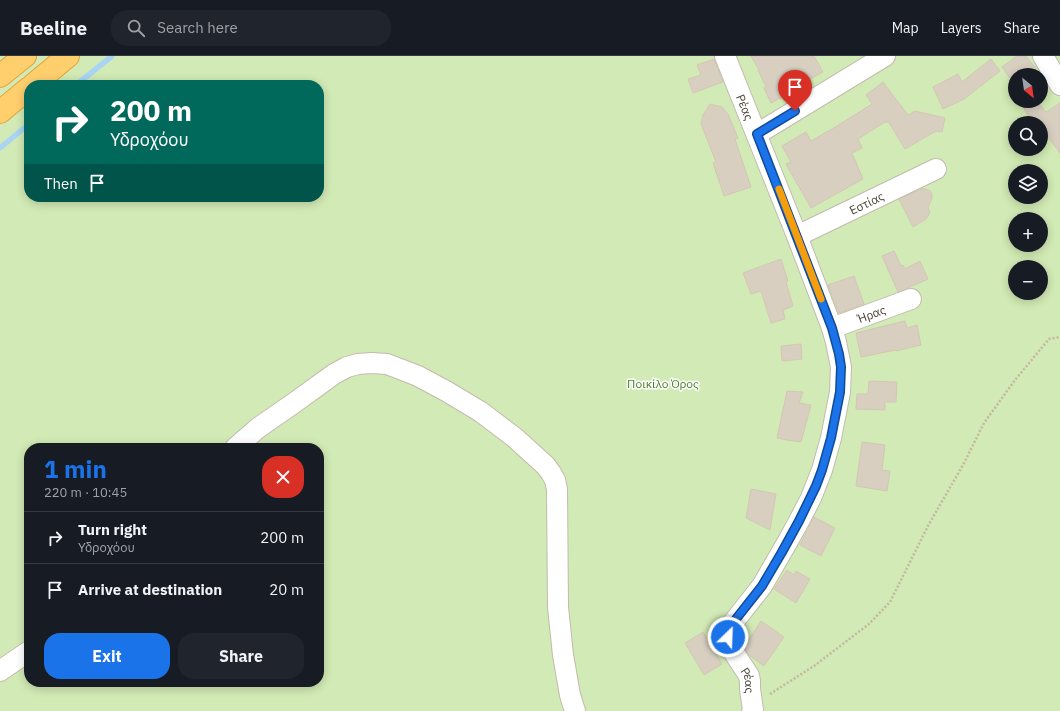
<!DOCTYPE html>
<html lang="en">
<head>
<meta charset="utf-8">
<style>
	:root { --surface:#171b24; --page:#20242c; --text:#f1f3f6; --muted:#9ea1a6; --line:#363941; --accent:#1a73e8 }
	body { margin:0; font-family:"IBM Plex Sans",sans-serif; background:var(--page); color:var(--text); height:100vh; display:flex; flex-direction:column; font-size:15px; white-space:nowrap }
	* { box-sizing:border-box; margin:0 }
	p { font-size:13px; color:var(--muted) }
	.icon { flex:none; width:22px; height:22px; fill:none; stroke:currentColor; stroke-width:2; stroke-linecap:round; stroke-linejoin:round }
	.map { position:relative; flex:1; overflow:hidden }
	.side { position:absolute; left:24px; top:387px; width:300px; height:244px; display:flex; flex-direction:column; background:var(--surface); border-radius:16px; box-shadow:0 2px 10px #0003 }
	.side>* { flex:none }
	.top-card { position:absolute; left:24px; top:24px; width:300px; height:122px; border-radius:16px; box-shadow:0 2px 10px #0003; background:#00695c; color:#fff; overflow:hidden }
	.needle { width:26px; rotate:151deg }
	.tools { position:absolute; left:1008px; top:12px; display:grid; gap:8px }
	.tools a { display:grid; place-items:center; width:40px; height:40px; border-radius:50%; background:var(--surface); box-shadow:0 2px 10px #0003; font-size:20px }
	.pin { position:absolute; display:grid; place-items:center; width:34px; height:34px; color:#fff; margin:-41px -17px; border-radius:50% 50% 50% 0; rotate:-45deg; box-shadow:0 0 4px #0007 }
	.pin .icon { rotate:45deg }
	.me { position:absolute; width:44px; margin:-22px; rotate:24deg; stroke-linejoin:round; filter:drop-shadow(0 0 3px #0008) }
	.turn { display:flex; align-items:center; gap:14px; height:84px; padding:0 20px; font-size:18px }
	.turn .icon { width:52px; height:52px; stroke-width:2.5 }
	.turn b { display:block; font-size:28px; line-height:34px }
	.then { display:flex; align-items:center; height:38px; padding:0 20px; background:#0003; gap:8px; font-size:15px }
	.round { display:grid; place-items:center; flex:none; width:42px; height:42px; border-radius:16px; background:var(--page) }
	.head { display:flex; align-items:center; justify-content:space-between; height:68px; padding:0 20px }
	h1 { font-size:24px; font-weight:700; line-height:30px; color:var(--accent) }
	.primary-button { display:flex; gap:8px; margin-top:auto; padding:8px 20px }
	.primary-button a { flex:1; height:46px; border-radius:16px; background:var(--accent); color:#fff; font-size:16px; font-weight:700; line-height:46px; text-align:center }
	.primary-button a+a { background:var(--page); color:var(--text) }
	ul { padding:0; list-style:none }
	li { display:flex; align-items:center; gap:12px; height:52px; padding:0 20px; border-top:1px solid var(--line) }
	li div { flex:1 }
	li b { display:block; font-size:15px }
	li em { font-style:normal }
	header { display:flex; align-items:center; gap:24px; box-sizing:border-box; height:56px; padding:0 20px; background:var(--surface); border-bottom:1px solid var(--line) }
	header strong { font-size:19px }
	nav { display:flex; gap:22px; margin-inline-start:auto; font-size:14px }
	.search { width:280px; height:36px; background:var(--page); display:flex; align-items:center; gap:10px; box-sizing:border-box; padding:0 14px; border-radius:16px; color:var(--muted); font-size:15px }
	.map>svg:first-child { display:block }
</style>
</head>
<body>
<header>
<strong>Beeline</strong>
<div class="search"><svg class="icon" aria-label="search" viewBox="0 0 24 24"><circle cx="10" cy="10" r="6"/><path d="M15 15l6 6"/></svg>Search here</div>
<nav><a>Map</a><a>Layers</a><a>Share</a></nav>
</header>
<div class="map">
<svg width="1060" height="655" viewBox="0 0 1060 655">
	<rect width="100%" height="100%" fill="#f6f3ec"/>
	<path fill="#d2eab5" fill-rule="evenodd" d="M 0,0 L 1060,0 L 1060,655 L 0,655 ZM 1015,19 L 1041,19 L 1041,45 L 1015,45 ZM 29,29 L 319,29 L 319,141 L 29,141 ZM 1015,67 L 1041,67 L 1041,93 L 1015,93 ZM 1015,115 L 1041,115 L 1041,141 L 1015,141 ZM 1015,163 L 1041,163 L 1041,189 L 1015,189 ZM 1015,211 L 1041,211 L 1041,237 L 1015,237 ZM 29,392 L 319,392 L 319,626 L 29,626 Z"/>
	<g fill="none" stroke-linecap="round" stroke-linejoin="round">
		<path stroke="#a9d4f2" stroke-width="5.5" d="M 76,29 L 112,0
			M 0,92 L 29,68"/>
	</g>
	<path fill="#d8cfc1" stroke="#d3c7b4" d="M 751,0 L 814,0 L 823,16 L 792,33 L 793,35 L 771,47 L 764,32 L 766,31 L 758,14 L 759,14 Z
		M 1017,0 L 1026,0 L 1036,13 L 1028,19 L 1015,19 L 1015,29 L 1002,11 Z
		M 714,3 L 723,26 L 693,37 L 688,23 L 701,19 L 697,9 Z
		M 991,3 L 1000,15 L 964,43 L 943,53 L 933,31 L 958,18 L 962,26 Z
		M 883,26 L 908,59 L 915,55 L 945,62 L 942,76 L 936,75 L 905,93 L 888,65 L 886,67 L 885,66 L 858,83 L 862,92 L 852,97 L 863,123 L 811,152 L 786,108 L 791,106 L 782,90 L 806,76 L 811,85 L 837,70 L 872,48 L 866,39 Z
		M 1019,45 L 1037,45 L 1046,56 L 1060,47 L 1060,97 L 1048,81 L 1041,85 L 1041,67 L 1033,67 Z
		M 710,48 L 722,51 L 728,58 L 738,82 L 735,83 L 751,131 L 724,140 L 713,107 L 716,106 L 701,68 L 703,59 Z
		M 922,133 L 926,133 L 930,135 L 932,138 L 932,142 L 928,152 L 930,157 L 926,163 L 913,171 L 899,143 Z
		M 894,195 L 901,210 L 903,209 L 905,213 L 920,205 L 928,223 L 908,232 L 898,236 L 882,200 Z
		M 781,203 L 788,225 L 786,226 L 793,250 L 783,254 L 785,263 L 771,267 L 761,235 L 751,238 L 743,217 Z
		M 854,220 L 864,248 L 839,257 L 828,229 Z
		M 905,265 L 907,272 L 917,269 L 921,289 L 896,295 L 896,294 L 861,301 L 856,277 Z
		M 801,288 L 802,303 L 782,305 L 781,290 Z
		M 869,325 L 897,326 L 896,346 L 885,346 L 885,354 L 856,353 L 857,338 L 868,338 Z
		M 787,335 L 803,336 L 799,347 L 811,349 L 801,386 L 787,384 L 777,382 Z
		M 862,386 L 885,389 L 882,414 L 890,415 L 887,435 L 856,430 Z
		M 751,433 L 776,438 L 770,474 L 746,462 Z
		M 814,461 L 835,472 L 821,500 L 800,489 Z
		M 787,514 L 794,519 L 796,515 L 810,523 L 796,547 L 774,533 Z
		M 761,565 L 784,581 L 764,610 L 749,599 L 744,591 Z
		M 703,576 L 722,608 L 704,619 L 685,587 Z"/>
	<g fill="none" stroke-linecap="round" stroke-linejoin="round">
		<defs>
			<g id="minor">
				<path id="s1" d="M 725,0 L 797,180 L 832,272 L 836,286 L 841,311 L 840,336 L 831,382 L 822,414 L 811,442 L 799,465 L 788,485 L 762,530 L 732,568 C 730,572 728,575 728,580 C 728,592 743,609 749,620 L 750,625 L 750,633 L 753,654 L 752,655"/>
				<path d="M 1043,0 L 1060,29"/>
				<path d="M 757,78 L 885,0"/>
				<path id="s2" d="M 797,180 L 936,113"/>
				<path id="s3" d="M 832,272 L 911,243"/>
				<path d="M 235,392 L 258,372 L 294,347 L 334,318 L 347,311 L 358,308 L 372,307 L 387,308 L 418,320 L 446,335 L 481,356 L 514,381 L 546,410 L 551,417 L 555,424 L 557,433 L 558,551 L 563,599 L 570,639 L 575,655"/>
				<path d="M 0,615 L 29,595"/>
			</g>
			<path id="highway" d="M 0,20 L 25,0
				M 33,29 L 68,0
				M 0,56 L 29,32"/>
		</defs>
		<use href="#minor" stroke="#c2bbae" stroke-width="22"/>
		<use href="#highway" stroke="#e0a43c" stroke-width="24"/>
		<path stroke="#c4b79f" stroke-width="2.5" stroke-dasharray="2 2" stroke-linecap="butt" d="M 770,638 L 814,610 L 869,568 L 890,546 L 929,468 L 963,409 L 984,367 L 1015,324 L 1049,283 L 1060,281"/>
		<use href="#minor" stroke="#fff" stroke-width="20"/>
		<use href="#highway" stroke="#ffcf6e" stroke-width="22"/>
	</g>
	<g fill="none" stroke-linecap="round" stroke-linejoin="round">
		<defs>
			<path id="route" d="M 728,581 L 729,574 L 732,568 L 762,530 L 782,496 L 799,465 L 816,430 L 822,414 L 831,382 L 840,336 L 841,311 L 839,298 L 832,272 L 757,78 L 795,55"/>
		</defs>
		<use href="#route" stroke="#114b97" stroke-width="10"/>
		<use href="#route" stroke="#1a73e8" stroke-width="7"/>
		<path stroke="#f59e0b" stroke-width="7" d="M 779,133 L 821,243"/>
	</g>
	<g text-anchor="middle" dominant-baseline="central" stroke-width="3" stroke-linejoin="round" paint-order="stroke">
		<g font-size="12" fill="#4b4439" stroke="#fff">
			<text stroke="none"><textPath href="#s1" startOffset="55">Ρέας</textPath></text>
			<text stroke="none"><textPath href="#s2" startOffset="77">Εστίας</textPath></text>
			<text stroke="none"><textPath href="#s3" startOffset="42">Ήρας</textPath></text>
			<text stroke="none"><textPath href="#s1" startOffset="679">Ρέας</textPath></text>
		</g>
		<g font-size="12" fill="#4a7f2a" stroke="#fff">
			<text x="663" y="327">Ποικίλο Όρος</text>
		</g>
	</g>
</svg>
<div class="tools">
<a><svg class="needle" viewBox="-14 -14 28 28"><path d="M0-13l5 13h-10z" fill="#e53935"/><path d="M0 13l5-13h-10z" fill="#9ea1a6"/></svg></a>
<a><svg class="icon" aria-label="search" viewBox="0 0 24 24"><circle cx="10" cy="10" r="6"/><path d="M15 15l6 6"/></svg></a>
<a><svg class="icon" aria-label="layers" viewBox="0 0 24 24"><path d="M12 4l9 5-9 5-9-5zM3 14l9 5 9-5"/></svg></a>
<a>+</a>
<a>−</a>
</div>
<div class="pin" style="left:795px;top:55px;background:#d93025"><svg class="icon" aria-label="arrive" viewBox="0 0 24 24"><path d="M6 21V4h12l-3 4 3 4H6"/></svg></div>
<svg class="me" style="left:728px;top:581px" viewBox="-20 -20 40 40"><circle r="17" fill="#1a73e8" stroke="#fff" stroke-width="3"/><path d="M0-11L8 9 0 5-8 9z" fill="#fff"/></svg>
<div class="top-card">
<div class="turn"><svg class="icon" aria-label="right" viewBox="0 0 24 24"><path d="M7 20v-9h11M14 6l5 5-5 5"/></svg><div><b>200 m</b>Υδροχόου</div></div>
<div class="then">Then<svg class="icon" aria-label="arrive" viewBox="0 0 24 24"><path d="M6 21V4h12l-3 4 3 4H6"/></svg></div>
</div>
<section class="side">
<div class="head"><div><h1>1 min</h1><p>220 m · 10:45</p></div><a class="round" style="background:#d93025;color:#fff"><svg class="icon" aria-label="close" viewBox="0 0 24 24"><path d="M6 6l12 12M18 6L6 18"/></svg></a></div>
<ul>
<li><svg class="icon" aria-label="right" viewBox="0 0 24 24"><path d="M7 20v-9h11M14 6l5 5-5 5"/></svg><div><b>Turn right</b><p>Υδροχόου</p></div><em>200 m</em></li>
<li><svg class="icon" aria-label="arrive" viewBox="0 0 24 24"><path d="M6 21V4h12l-3 4 3 4H6"/></svg><div><b>Arrive at destination</b></div><em>20 m</em></li>
</ul>
<div class="primary-button"><a>Exit</a><a>Share</a></div>
</section>
</div>
</body>
</html>
